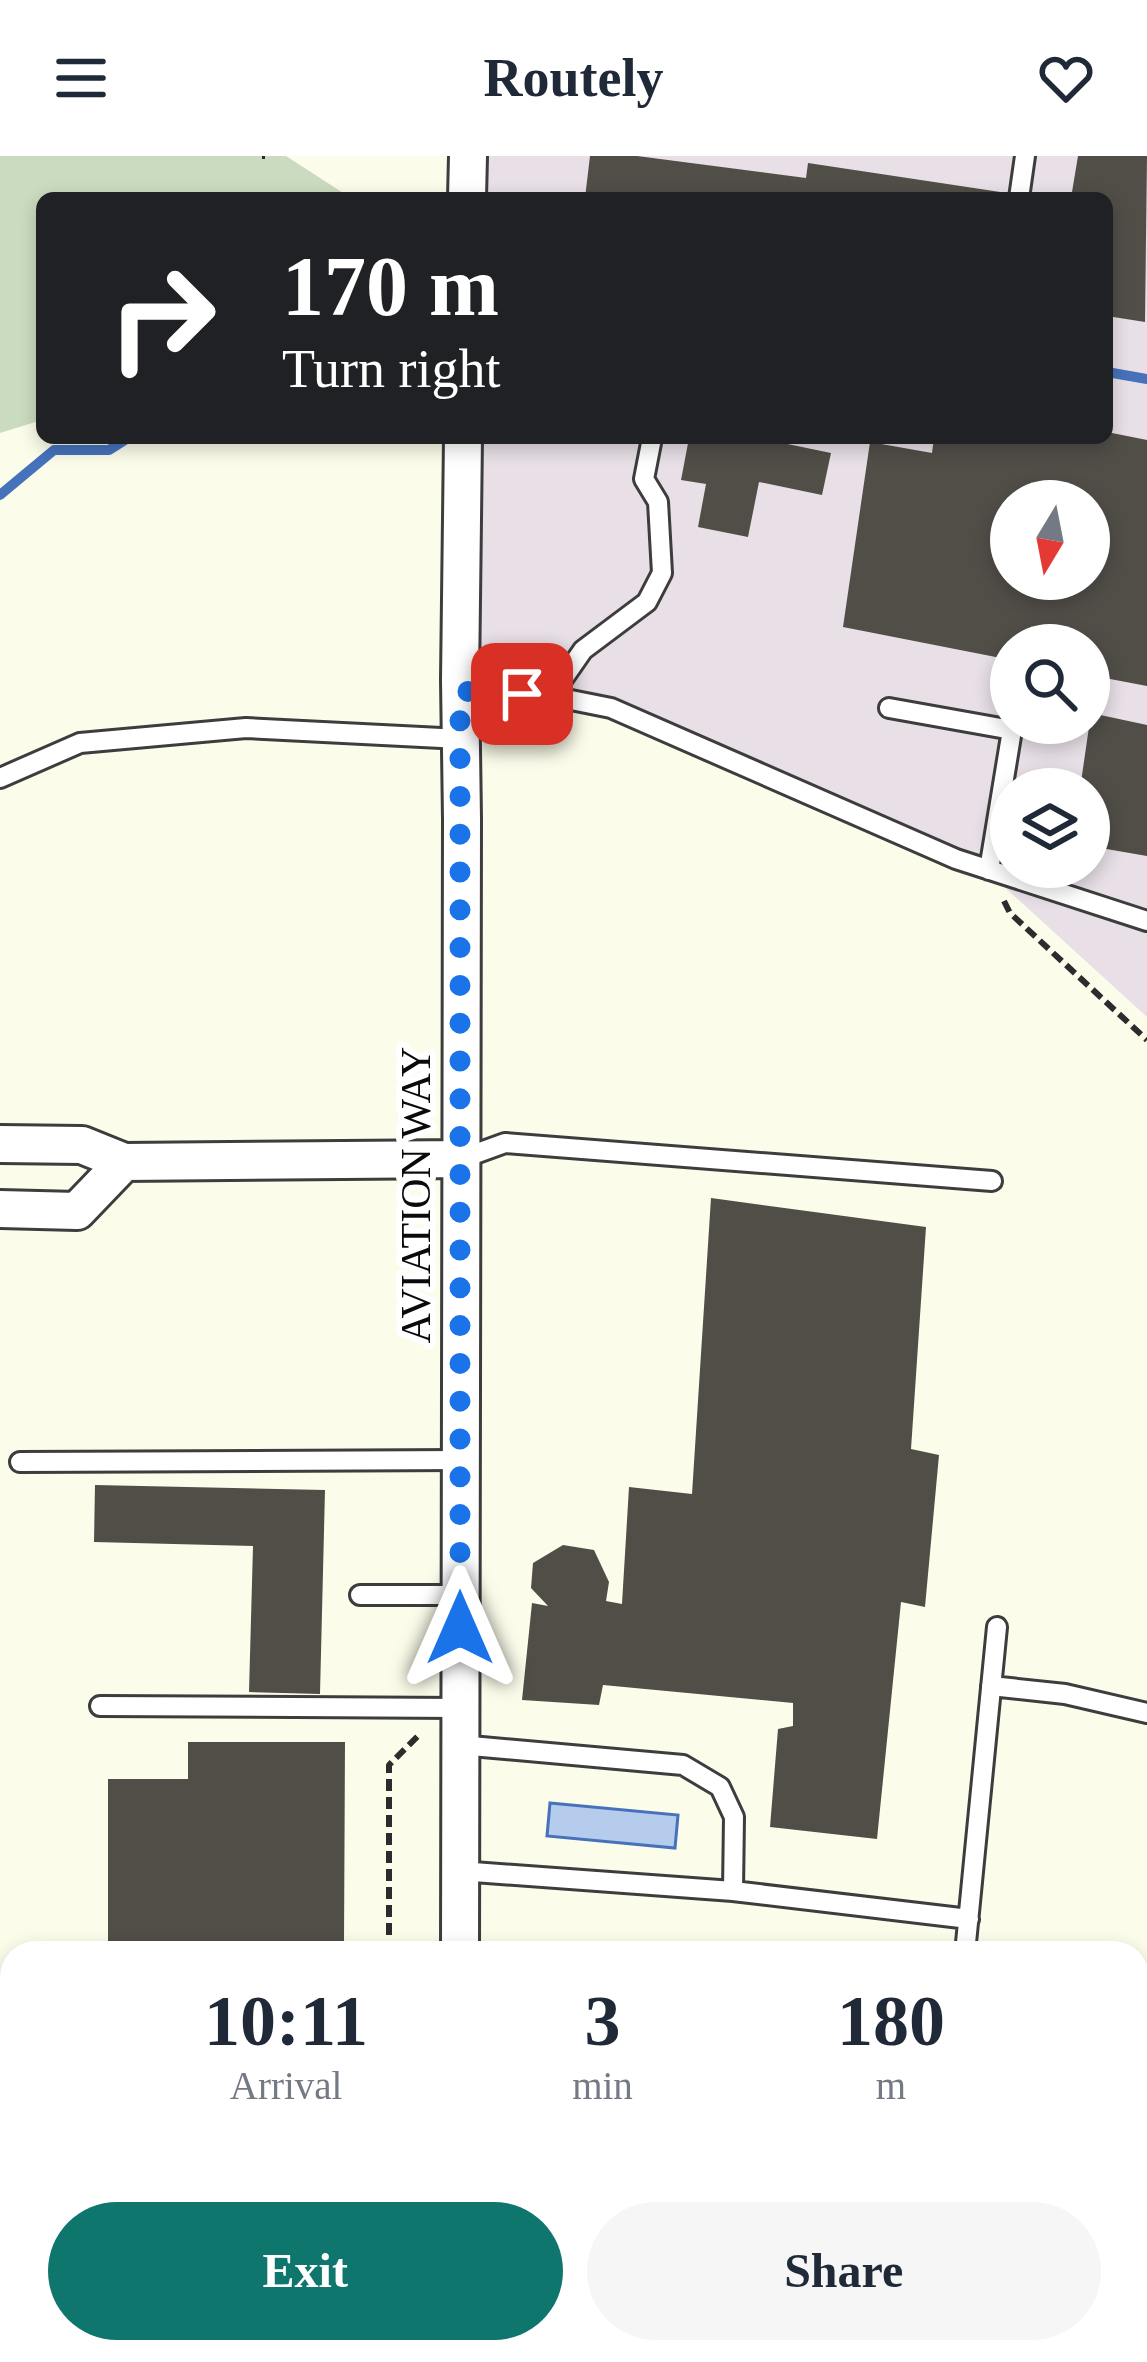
<!DOCTYPE html>
<html lang="en">
<head>
<meta charset="utf-8">
<style>
	:root { --surface:#fff; --page:#f6f6f7; --text:#1f2937; --muted:#747a83; --accent:#0f766e }
	body { margin:0; font-family:"Times New Roman",serif; background:var(--page); color:var(--text); height:100vh; display:flex; flex-direction:column; font-size:45px; white-space:nowrap }
	* { box-sizing:border-box; margin:0 }
	p { font-size:39px; color:var(--muted) }
	.icon { flex:none; width:66px; height:66px; fill:none; stroke:currentColor; stroke-width:2; stroke-linecap:round; stroke-linejoin:round }
	.map { position:relative; flex:1; overflow:hidden }
	.sheet { position:absolute; left:0px; top:1785px; width:1149px; height:423px; display:flex; flex-direction:column; background:var(--surface); border-radius:36px 36px 0 0; box-shadow:0 6px 18px #0003 }
	.sheet>* { flex:none }
	.banner { position:absolute; left:36px; top:36px; width:1077px; height:252px; border-radius:18px; box-shadow:0 6px 18px #0003; background:#202124; color:#fff; overflow:hidden }
	.needle { width:78px; rotate:190deg }
	.fabs { position:absolute; left:990px; top:324px; display:grid; gap:24px }
	.fabs a { display:grid; place-items:center; width:120px; height:120px; border-radius:50%; background:var(--surface); box-shadow:0 6px 18px #0003; font-size:60px }
	.pin { position:absolute; display:grid; place-items:center; width:102px; height:102px; color:#fff; margin:-51px; border-radius:24px; box-shadow:0 6px 18px #0006 }
	.me { position:absolute; width:132px; margin:-66px; rotate:0deg; stroke-linejoin:round; filter:drop-shadow(0 0 9px #0008) }
	.turn { display:flex; align-items:center; gap:42px; height:252px; padding:0 48px; font-size:54px }
	.turn .icon { width:156px; height:156px; stroke-width:2.5 }
	.turn b { display:block; font-size:84px; line-height:102px }
	.eta { display:flex; justify-content:space-evenly; align-items:center; height:204px; text-align:center }
	.eta b { font-size:72px; font-weight:800; line-height:84px }
	.action { display:flex; gap:24px; margin-top:auto; padding:24px 48px }
	.action a { flex:1; height:138px; border-radius:72px; background:var(--accent); color:#fff; font-size:48px; font-weight:800; line-height:138px; text-align:center }
	.action a+a { background:var(--page); color:var(--text) }
	header { display:flex; justify-content:space-between; align-items:center; height:156px; padding:0 48px; background:var(--surface); font-size:54px; font-weight:800 }
	.map>svg:first-child { display:block }
</style>
</head>
<body>
<header><svg class="icon" aria-label="menu" viewBox="0 0 24 24"><path d="M4 6h16M4 12h16M4 18h16"/></svg>Routely<svg class="icon" aria-label="heart" viewBox="0 0 24 24"><path d="M12 20l-8-8c-3-5 5-10 8-4 3-6 11-1 8 4z"/></svg></header>
<div class="map">
<svg width="1147" height="2206" viewBox="0 0 1147 2206">
	<rect width="100%" height="100%" fill="#fcfceb"/>
	<path fill="#e8dfe7" fill-rule="evenodd" d="M 468,0 L 1147,0 L 1147,861 L 1000,727 L 587,537 L 460,524 L 463,282 L 1107,282 L 1107,42 L 467,42 ZM 1011,345 L 1089,345 L 1089,423 L 1011,423 ZM 1011,489 L 1089,489 L 1089,567 L 1011,567 ZM 1011,633 L 1089,633 L 1089,711 L 1011,711 Z
		M 12,2178 L 12,2196 L 506,2196 L 508,2206 L 0,2206 L 0,2180 Z"/>
	<path fill="#cbdbbf" d="M 0,0 L 286,0 L 351,42 L 42,42 L 42,264 L 0,277 Z"/>
	<path fill="#b6cced" stroke="#4672bb" stroke-width="3" d="M 550,1647 L 678,1659 L 675,1692 L 547,1680 Z"/>
	<g fill="none" stroke-linecap="round" stroke-linejoin="round">
		<path stroke="#4672bb" stroke-width="10" d="M 1107,216 L 1147,223
			M 0,339 L 54,294 L 109,294 L 128,282"/>
	</g>
	<path fill="#514e48" fill-rule="evenodd" d="M 590,0 L 637,0 L 806,22 L 808,7 L 1007,37 L 1006,42 L 585,42 Z
		M 1078,0 L 1147,0 L 1145,166 L 1107,160 L 1107,42 L 1071,42 Z
		M 1107,276 L 1147,284 L 1147,530 L 1089,519 L 1089,489 L 1011,489 L 1011,504 L 843,471 L 870,286 L 932,297 L 934,282 L 1107,282 ZM 1011,345 L 1089,345 L 1089,423 L 1011,423 Z
		M 689,282 L 759,282 L 831,297 L 822,339 L 759,326 L 748,381 L 698,371 L 706,328 L 681,324 Z
		M 1091,557 L 1147,569 L 1147,700 L 1089,690 L 1089,633 L 1080,633 Z
		M 711,1042 L 926,1071 L 911,1293 L 939,1299 L 925,1451 L 901,1446 L 877,1683 L 770,1671 L 778,1573 L 793,1570 L 793,1547 L 603,1529 L 599,1549 L 522,1544 L 532,1447 L 548,1450 L 531,1432 L 533,1407 L 563,1389 L 594,1394 L 609,1426 L 606,1445 L 622,1448 L 629,1331 L 692,1338 Z
		M 95,1329 L 325,1334 L 320,1538 L 249,1536 L 253,1390 L 94,1386 Z
		M 188,1586 L 345,1586 L 344,1788 L 311,1788 L 311,1797 L 108,1797 L 108,1623 L 188,1623 Z
		M 629,2196 L 1004,2196 L 1003,2206 L 628,2206 Z"/>
	<g fill="none" stroke-linecap="round" stroke-linejoin="round">
		<defs>
			<path id="service" d="M 1019,42 L 1025,0
				M 460,535 L 551,540 L 611,552 L 956,703 L 1147,765
				M 551,540 L 583,494 L 647,446 L 662,417 L 658,346 L 644,323 L 652,282
				M 889,552 L 1012,574 L 989,714
				M 0,622 L 80,587 L 246,572 L 461,583
				M 461,1003 L 505,987 L 992,1025
				M 20,1306 L 461,1304
				M 360,1439 L 461,1439
				M 991,1530 L 1065,1538 L 1147,1557
				M 100,1550 L 460,1552
				M 460,1589 L 683,1609 L 720,1631 L 734,1661 L 733,1735
				M 460,1715 L 733,1735 L 969,1763
				M 965,1797 L 997,1471
				M 421,2206 L 453,2196"/>
			<path id="minor" d="M 467,42 L 468,0
				M 0,988 L 82,989 L 124,1006 L 461,1003
				M 0,1053 L 77,1055 L 124,1006
				M 460,1797 L 462,663 L 460,524 L 463,282
				M 506,2196 L 508,2206"/>
		</defs>
		<use href="#service" stroke="#3d3d3d" stroke-width="24"/>
		<use href="#minor" stroke="#3d3d3d" stroke-width="42"/>
		<path stroke="#2c2c2c" stroke-width="6" stroke-dasharray="12 6" stroke-linecap="butt" d="M 262,0 L 265,0
			M 1004,745 L 1010,757 L 1147,884
			M 389,1797 L 389,1609 L 419,1579
			M 1137,2103 L 1147,2044
			M 1116,2206 L 1119,2196"/>
		<use href="#service" stroke="#fff" stroke-width="18"/>
		<use href="#minor" stroke="#fff" stroke-width="36"/>
	</g>
	<g fill="none" stroke-linecap="round" stroke-linejoin="round">
		<path stroke="#1a73e8" stroke-width="21" stroke-dasharray="0 37.8" d="M 460,1472 L 460,535 L 522,538"/>
	</g>
	<g text-anchor="middle" dominant-baseline="central" stroke-width="12" stroke-linejoin="round" paint-order="stroke">
		<g font-size="42" fill="#0a0a0a" stroke="#fff">
			<text transform="translate(416 1039) rotate(-90)">AVIATION WAY</text>
		</g>
	</g>
</svg>
<div class="fabs">
<a><svg class="needle" viewBox="-14 -14 28 28"><path d="M0-13l5 13h-10z" fill="#e53935"/><path d="M0 13l5-13h-10z" fill="#747a83"/></svg></a>
<a><svg class="icon" aria-label="search" viewBox="0 0 24 24"><circle cx="10" cy="10" r="6"/><path d="M15 15l6 6"/></svg></a>
<a><svg class="icon" aria-label="layers" viewBox="0 0 24 24"><path d="M12 4l9 5-9 5-9-5zM3 14l9 5 9-5"/></svg></a>
</div>
<div class="pin" style="left:522px;top:538px;background:#d93025"><svg class="icon" aria-label="arrive" viewBox="0 0 24 24"><path d="M6 21V4h12l-3 4 3 4H6"/></svg></div>
<svg class="me" style="left:460px;top:1472px" viewBox="-20 -20 40 40"><path d="M0-17L14 15 0 8-14 15z" fill="#1a73e8" stroke="#fff" stroke-width="4"/></svg>
<div class="banner">
<div class="turn"><svg class="icon" aria-label="right" viewBox="0 0 24 24"><path d="M7 20v-9h11M14 6l5 5-5 5"/></svg><div><b>170 m</b>Turn right</div></div>
</div>
<section class="sheet">
<div class="eta">
<div><b>10:11</b><p>Arrival</p></div>
<div><b>3</b><p>min</p></div>
<div><b>180</b><p>m</p></div>
</div>
<div class="action"><a>Exit</a><a>Share</a></div>
</section>
</div>
</body>
</html>
